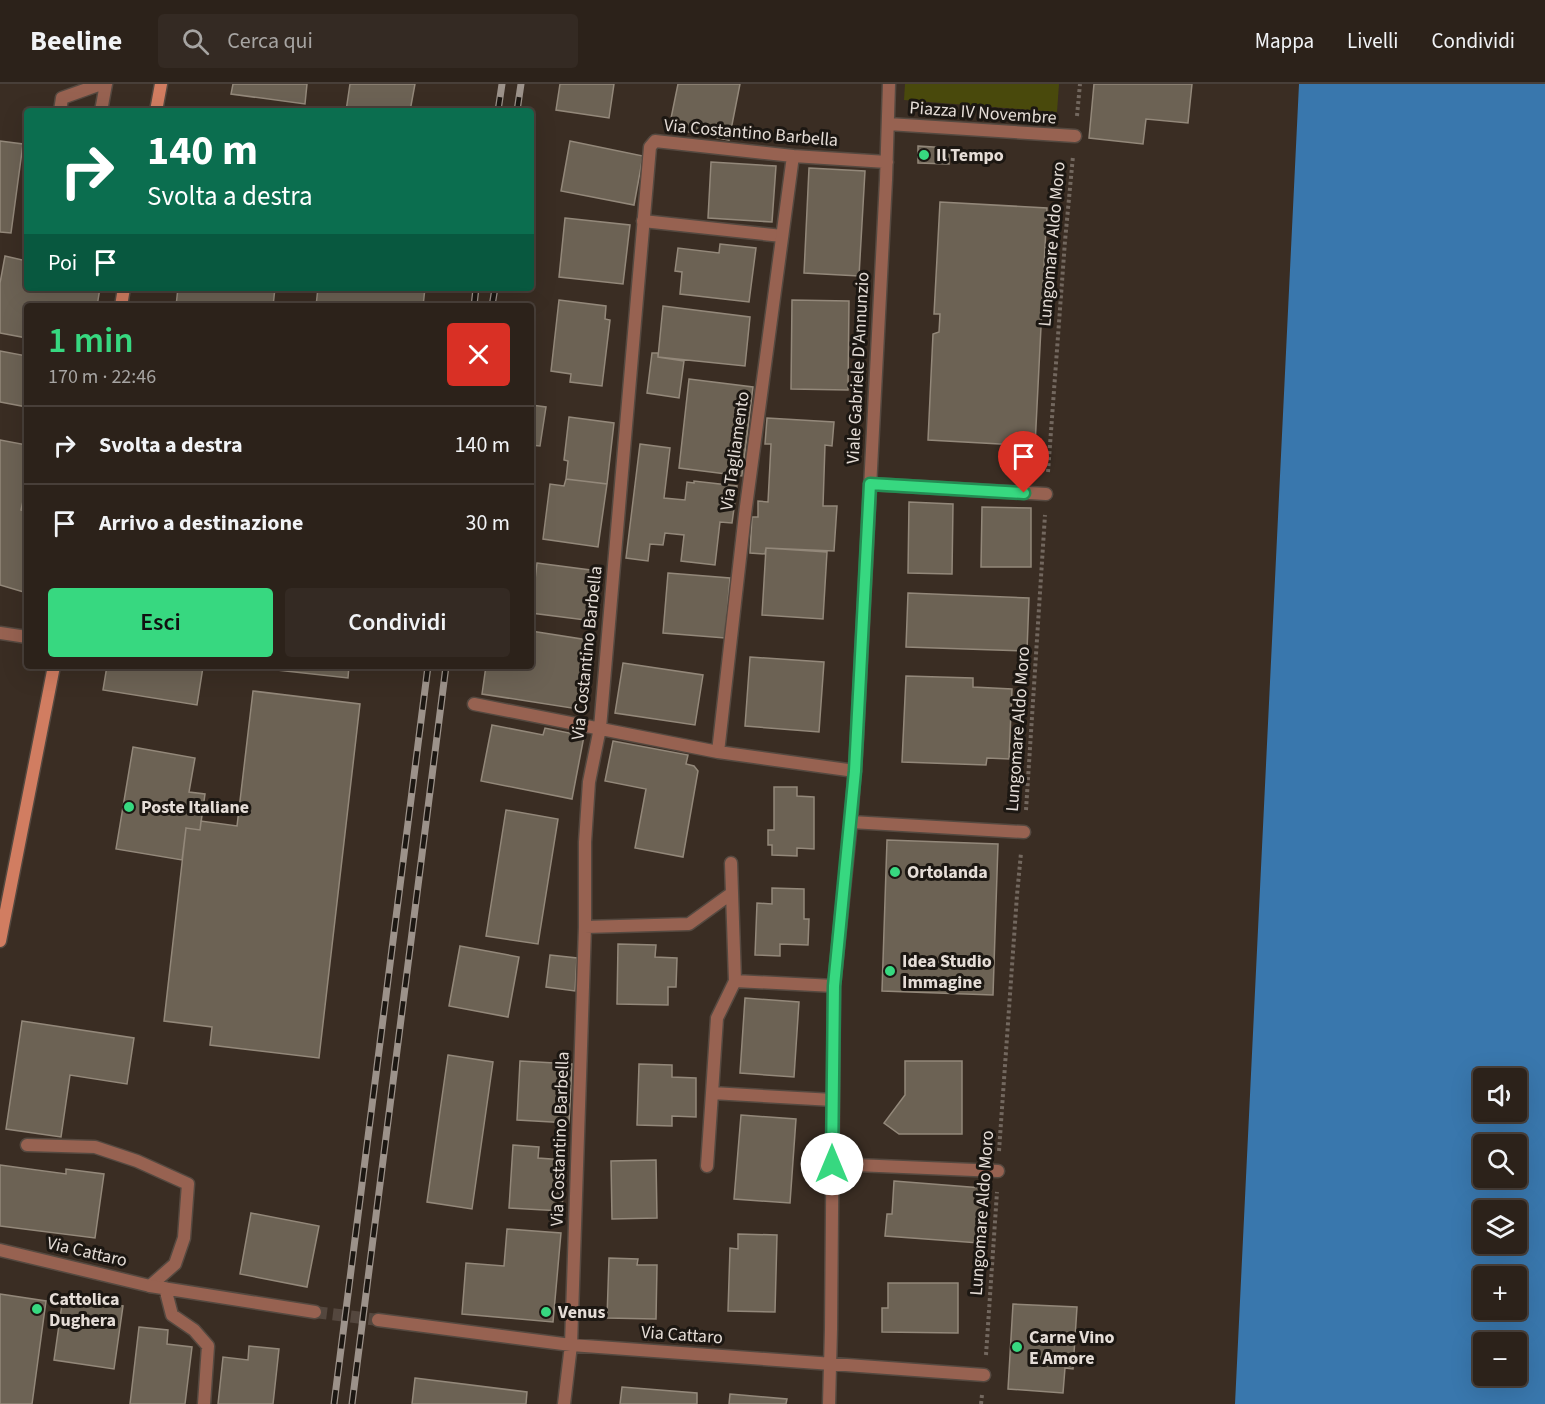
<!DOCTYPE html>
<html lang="it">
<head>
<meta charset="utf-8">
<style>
	:root { --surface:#2c221a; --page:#342a23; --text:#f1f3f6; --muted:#a6a4a2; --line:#483f39; --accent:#37d880 }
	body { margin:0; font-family:"Source Sans 3",sans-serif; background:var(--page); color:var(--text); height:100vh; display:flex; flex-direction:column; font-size:22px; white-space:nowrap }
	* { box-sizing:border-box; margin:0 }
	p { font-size:20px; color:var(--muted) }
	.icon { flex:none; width:33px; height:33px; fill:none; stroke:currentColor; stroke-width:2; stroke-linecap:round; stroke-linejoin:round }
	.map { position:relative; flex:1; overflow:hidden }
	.panel { position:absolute; left:24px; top:219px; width:510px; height:366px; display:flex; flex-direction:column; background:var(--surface); border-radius:6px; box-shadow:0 6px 24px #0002,0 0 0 2px var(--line) }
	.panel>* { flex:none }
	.hud { position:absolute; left:24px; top:24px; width:510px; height:183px; border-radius:6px; box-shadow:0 6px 24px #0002,0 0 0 2px var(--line); background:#0b6e4f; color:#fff; overflow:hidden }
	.tools { position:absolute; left:1473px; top:984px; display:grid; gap:12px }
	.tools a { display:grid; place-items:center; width:54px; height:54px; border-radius:6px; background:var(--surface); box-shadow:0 6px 24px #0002,0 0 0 2px var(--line); font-size:30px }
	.pin { position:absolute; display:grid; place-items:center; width:51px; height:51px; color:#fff; margin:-62px -26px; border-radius:50% 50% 50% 0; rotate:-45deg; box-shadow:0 0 6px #0007 }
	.pin .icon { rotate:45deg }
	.me { position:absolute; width:66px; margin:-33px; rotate:0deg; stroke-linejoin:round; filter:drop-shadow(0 0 4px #0008) }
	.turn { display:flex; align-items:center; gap:21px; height:126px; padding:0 24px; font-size:27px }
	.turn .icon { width:78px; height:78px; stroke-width:2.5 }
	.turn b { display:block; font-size:42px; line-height:51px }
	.then { display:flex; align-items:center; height:57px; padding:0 24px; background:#0003; gap:12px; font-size:22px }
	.round { display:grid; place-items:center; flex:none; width:63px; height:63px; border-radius:6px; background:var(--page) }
	.head { display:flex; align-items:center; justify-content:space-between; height:102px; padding:0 24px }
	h1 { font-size:36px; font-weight:600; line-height:45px; color:var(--accent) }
	.primary-button { display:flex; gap:12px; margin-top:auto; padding:12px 24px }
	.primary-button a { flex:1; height:69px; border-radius:6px; background:var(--accent); color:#111; font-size:24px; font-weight:600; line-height:69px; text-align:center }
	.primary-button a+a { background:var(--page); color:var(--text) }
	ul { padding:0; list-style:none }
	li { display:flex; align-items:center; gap:18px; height:78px; padding:0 24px; border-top:2px solid var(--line) }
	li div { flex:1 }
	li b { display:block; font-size:22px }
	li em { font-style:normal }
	header { display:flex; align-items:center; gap:36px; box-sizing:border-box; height:84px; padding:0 30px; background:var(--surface); border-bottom:2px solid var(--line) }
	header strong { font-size:28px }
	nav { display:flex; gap:33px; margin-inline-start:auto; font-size:21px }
	.search { width:420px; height:54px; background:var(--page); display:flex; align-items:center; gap:15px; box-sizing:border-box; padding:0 21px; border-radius:6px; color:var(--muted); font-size:22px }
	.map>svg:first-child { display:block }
</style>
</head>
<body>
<header>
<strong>Beeline</strong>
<div class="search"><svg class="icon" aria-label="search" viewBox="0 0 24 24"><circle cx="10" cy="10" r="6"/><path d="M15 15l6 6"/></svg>Cerca qui</div>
<nav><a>Mappa</a><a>Livelli</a><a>Condividi</a></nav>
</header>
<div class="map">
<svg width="1545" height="1320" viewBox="0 0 1545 1320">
	<rect width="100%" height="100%" fill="#3a2d23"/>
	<path fill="#49490c" d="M 905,0 L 1059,0 L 1057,28 L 904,16 Z"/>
	<path fill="#3977ad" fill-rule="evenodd" d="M 1299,0 L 1545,0 L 1545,1320 L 1235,1320 ZM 1484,994 L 1516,994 L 1516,1028 L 1484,1028 ZM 1484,1060 L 1516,1060 L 1516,1094 L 1484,1094 ZM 1484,1126 L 1516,1126 L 1516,1160 L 1484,1160 ZM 1484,1192 L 1516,1192 L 1516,1226 L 1484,1226 ZM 1484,1258 L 1516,1258 L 1516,1292 L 1484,1292 Z"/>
	<path fill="#6c6254" stroke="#93887a" stroke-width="1.5" d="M 233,0 L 307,0 L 305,20 L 231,10 Z
		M 350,0 L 415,0 L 410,27 L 346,27 Z
		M 560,0 L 614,0 L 609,34 L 556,26 Z
		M 678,0 L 740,0 L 729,56 L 669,44 Z
		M 1094,0 L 1192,0 L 1188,39 L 1146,35 L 1143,60 L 1089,54 Z
		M 0,57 L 23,60 L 11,149 L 0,148 Z
		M 570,57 L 643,72 L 634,121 L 561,107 Z
		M 918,62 L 949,64 L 949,80 L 918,79 Z
		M 711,78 L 776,82 L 772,138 L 708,134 Z
		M 809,84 L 865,87 L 859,192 L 804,189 Z
		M 940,118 L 1047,124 L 1035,362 L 928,356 L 933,250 L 939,248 L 940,230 L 934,230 Z
		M 565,134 L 630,141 L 623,200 L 559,193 Z
		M 720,160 L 756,164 L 749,218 L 680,210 L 682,188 L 675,187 L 678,164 L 719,169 Z
		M 5,172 L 27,177 L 27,204 L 100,204 L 97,222 L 27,222 L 27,254 L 0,249 L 0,199 Z
		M 178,204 L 275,204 L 273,222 L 176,222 Z
		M 318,204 L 425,204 L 423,222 L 316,222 Z
		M 559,216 L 606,222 L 605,235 L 610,236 L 602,302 L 570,298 L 571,290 L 551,287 Z
		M 792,216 L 849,217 L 848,306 L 791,305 Z
		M 663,222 L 750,233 L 745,282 L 658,273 Z
		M 0,267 L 27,272 L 27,323 L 0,318 Z
		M 652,269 L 658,269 L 658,273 L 684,277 L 679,314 L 647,309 Z
		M 689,295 L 753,303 L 742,392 L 679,384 Z
		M 531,321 L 546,323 L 540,362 L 531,361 Z
		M 569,333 L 614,339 L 607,400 L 566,395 L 568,377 L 564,376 Z
		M 767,334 L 834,338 L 832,362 L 825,361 L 823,422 L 837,422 L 834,467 L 766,464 L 765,470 L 750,469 L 752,433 L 758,433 L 758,417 L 768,418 L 771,360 L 765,360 Z
		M 0,356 L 27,361 L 27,399 L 21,426 L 27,428 L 27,509 L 0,501 Z
		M 640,360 L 670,364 L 664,414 L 685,416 L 687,398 L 694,399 L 694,397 L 737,402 L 732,439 L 720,438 L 715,481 L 681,477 L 684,451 L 665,449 L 663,461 L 650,460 L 648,477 L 626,474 Z
		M 566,395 L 607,400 L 598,463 L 543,455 L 550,400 L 564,402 Z
		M 909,418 L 953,420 L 952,490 L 908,489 Z
		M 982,423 L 1031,424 L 1031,483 L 981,483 Z
		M 766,464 L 827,468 L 823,535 L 762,531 Z
		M 537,479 L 598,487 L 593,537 L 531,529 Z
		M 668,489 L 730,494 L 725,554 L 663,549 Z
		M 908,509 L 1029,514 L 1027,567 L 906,563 Z
		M 531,547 L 588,556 L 578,625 L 482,610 L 486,582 L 531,582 Z
		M 750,573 L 824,578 L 819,648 L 745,642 Z
		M 623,579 L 703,591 L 695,641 L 615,629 Z
		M 107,582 L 203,583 L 197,621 L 103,606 Z
		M 240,582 L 349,582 L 348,594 Z
		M 906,592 L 973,594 L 973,603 L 1012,605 L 1009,675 L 987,674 L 986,681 L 902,678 Z
		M 253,607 L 360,620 L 319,974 L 210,961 L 212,943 L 164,937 L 186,744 L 200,746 L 201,737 L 237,742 Z
		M 492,641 L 543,651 L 545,644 L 584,652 L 572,715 L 481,697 Z
		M 613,657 L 688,671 L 686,680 L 694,682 L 698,687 L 683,773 L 635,764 L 646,705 L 605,697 Z
		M 133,663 L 195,674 L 189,708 L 205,710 L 200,746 L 186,744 L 182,776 L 116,765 Z
		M 774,703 L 797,703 L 797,712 L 814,713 L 814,765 L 797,764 L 797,772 L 772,771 L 772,761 L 768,761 L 768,746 L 774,746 Z
		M 506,726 L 558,735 L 538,860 L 486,852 Z
		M 887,756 L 998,760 L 993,911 L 882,907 Z
		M 772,804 L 804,805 L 804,835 L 809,835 L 808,861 L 780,860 L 780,872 L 755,871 L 757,819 L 772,820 Z
		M 618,860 L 656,861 L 655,873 L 677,874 L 676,903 L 668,903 L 668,921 L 617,920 Z
		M 460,862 L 519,873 L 508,933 L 449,922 Z
		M 550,871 L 577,874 L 575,907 L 546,903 Z
		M 745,914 L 799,918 L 794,993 L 740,989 Z
		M 22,937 L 134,954 L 127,1000 L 70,991 L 61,1053 L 6,1045 Z
		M 448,971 L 493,978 L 472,1125 L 427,1118 Z
		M 520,977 L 572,980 L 569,1039 L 517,1036 Z
		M 905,977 L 962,977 L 962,1050 L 899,1050 L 884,1039 L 905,1011 Z
		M 639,980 L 672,981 L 672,993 L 696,994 L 696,1033 L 672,1032 L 672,1042 L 637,1041 Z
		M 741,1031 L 796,1035 L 790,1119 L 734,1115 Z
		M 513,1061 L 539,1063 L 538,1074 L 565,1076 L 562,1127 L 509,1124 Z
		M 656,1076 L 657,1134 L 612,1135 L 611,1077 Z
		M 0,1081 L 66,1090 L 66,1085 L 104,1090 L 95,1154 L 0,1142 Z
		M 894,1097 L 982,1104 L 979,1159 L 885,1152 L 887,1130 L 892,1130 Z
		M 251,1129 L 319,1142 L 307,1203 L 240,1190 Z
		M 507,1145 L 561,1149 L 553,1238 L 462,1230 L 466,1179 L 504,1182 Z
		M 738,1150 L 777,1151 L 775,1228 L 728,1227 L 730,1164 L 738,1165 Z
		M 609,1174 L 638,1175 L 637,1181 L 657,1181 L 656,1235 L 607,1234 Z
		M 888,1199 L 958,1199 L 958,1249 L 882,1248 L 882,1224 L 888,1224 Z
		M 0,1210 L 46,1217 L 32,1320 L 0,1320 Z
		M 63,1213 L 123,1222 L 114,1285 L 54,1276 Z
		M 1013,1220 L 1077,1223 L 1073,1285 L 1065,1284 L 1063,1309 L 1008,1305 Z
		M 139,1243 L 168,1246 L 167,1260 L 192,1263 L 185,1320 L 130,1320 Z
		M 249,1262 L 279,1265 L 273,1320 L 218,1320 L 223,1273 L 248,1276 Z
		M 415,1294 L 527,1308 L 526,1320 L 412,1320 Z
		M 622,1303 L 697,1309 L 697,1320 L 620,1320 Z
		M 730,1310 L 787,1315 L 786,1320 L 729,1320 Z"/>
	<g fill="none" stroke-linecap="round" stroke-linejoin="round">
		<path stroke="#54473e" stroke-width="12" stroke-dasharray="12 6" stroke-linecap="butt" d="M 315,1228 L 378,1236"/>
		<defs>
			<path id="lane" d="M 60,27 L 62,14 L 101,0
				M 101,27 L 106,0
				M 643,137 L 782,152
				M 851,738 L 1024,748
				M 27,1061 L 95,1063 L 137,1077 L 188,1100 L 184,1154 L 175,1180 L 150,1202"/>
			<path id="street" d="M 888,40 L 1075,52
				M 870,400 L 1046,410
				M 0,549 L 27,553
				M 474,620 L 718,668 L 855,687
				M 718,668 L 745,430 L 793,72
				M 731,779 L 735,897
				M 585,843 L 689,840 L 732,809
				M 833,1016 L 712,1009 L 717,934 L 735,897 L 834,902
				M 832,1080 L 998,1087
				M 707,1082 L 712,1009
				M 0,1166 L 150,1202 L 315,1228
				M 165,1204 L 172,1231 L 194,1246 L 208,1262 L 204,1320
				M 378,1236 L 571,1261 L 984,1291
				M 564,1320 L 571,1261 L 585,843 L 585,758 L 589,698 L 600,644 L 650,63 L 655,57 L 793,72 L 887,78
				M 829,1320 L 831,1245 L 834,902 L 851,738 L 857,654 L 886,96 L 889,0"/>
			<path id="secondary" d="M 156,27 L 161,0
				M 121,222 L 124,204
				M 0,857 L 54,582"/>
		</defs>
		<use href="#lane" stroke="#554940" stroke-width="15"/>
		<use href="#street" stroke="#554940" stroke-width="15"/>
		<use href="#secondary" stroke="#554940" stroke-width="15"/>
		<path stroke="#73685f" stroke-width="4" stroke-dasharray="3 3" stroke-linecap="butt" d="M 1077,32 L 1080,0
			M 1048,388 L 1065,157 L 1073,72
			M 1026,726 L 1045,431
			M 999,1067 L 1017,811 L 1021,769
			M 986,1271 L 997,1108
			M 981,1320 L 982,1311"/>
		<use href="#lane" stroke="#976251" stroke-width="12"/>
		<use href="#street" stroke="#976251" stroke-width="12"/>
		<use href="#secondary" stroke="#d17d61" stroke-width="12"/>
		<defs>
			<path id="rail" d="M 498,27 L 502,0
				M 517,27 L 521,0
				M 474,222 L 476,204
				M 492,222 L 495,204
				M 334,1320 L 428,582
				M 352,1320 L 446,582"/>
		</defs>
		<use href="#rail" stroke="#9c928a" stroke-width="7"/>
		<use href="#rail" stroke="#1c1712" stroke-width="4.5" stroke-dasharray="14" stroke-linecap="butt"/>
	</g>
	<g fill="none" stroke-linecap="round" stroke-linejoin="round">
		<defs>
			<path id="route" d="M 832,1080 L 834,902 L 855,687 L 870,400 L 1024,409"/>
		</defs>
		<use href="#route" stroke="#248c53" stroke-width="15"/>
		<use href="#route" stroke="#37d880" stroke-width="10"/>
	</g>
	<g fill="#37d880" stroke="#1c1712" stroke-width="2">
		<circle cx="924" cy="71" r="6"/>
		<circle cx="129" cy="723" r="6"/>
		<circle cx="895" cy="788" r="6"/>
		<circle cx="890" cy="887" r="6"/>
		<circle cx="37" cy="1225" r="6"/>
		<circle cx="546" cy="1228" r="6"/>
		<circle cx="1017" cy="1263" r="6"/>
	</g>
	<g text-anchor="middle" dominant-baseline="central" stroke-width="6" stroke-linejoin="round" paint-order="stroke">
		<g font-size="18" fill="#e5ddd7" stroke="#1c1712">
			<text transform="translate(983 29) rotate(4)">Piazza IV Novembre</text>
			<text transform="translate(751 49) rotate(5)">Via Costantino Barbella</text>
			<text transform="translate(1052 160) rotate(-85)">Lungomare Aldo Moro</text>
			<text transform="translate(858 284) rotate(-87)">Viale Gabriele D'Annunzio</text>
			<text transform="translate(735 367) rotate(-82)">Via Tagliamento</text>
			<text transform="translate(587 569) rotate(-84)">Via Costantino Barbella</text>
			<text transform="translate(1018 645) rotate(-86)">Lungomare Aldo Moro</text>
			<text transform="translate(560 1055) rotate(-88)">Via Costantino Barbella</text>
			<text transform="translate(982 1129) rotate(-86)">Lungomare Aldo Moro</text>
			<text transform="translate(87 1168) rotate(13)">Via Cattaro</text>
			<text transform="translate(682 1251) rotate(4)">Via Cattaro</text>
		</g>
		<g font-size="18" font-weight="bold" fill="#e5ddd7" stroke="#1c1712" text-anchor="start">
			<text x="936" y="71">Il Tempo</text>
			<text x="141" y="723">Poste Italiane</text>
			<text x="907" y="788">Ortolanda</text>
			<text x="902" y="877">Idea Studio<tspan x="902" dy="21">Immagine</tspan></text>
			<text x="49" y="1215">Cattolica<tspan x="49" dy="21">Dughera</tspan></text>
			<text x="558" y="1228">Venus</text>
			<text x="1029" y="1253">Carne Vino<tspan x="1029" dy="21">E Amore</tspan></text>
		</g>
	</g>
</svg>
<div class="tools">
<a><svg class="icon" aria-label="sound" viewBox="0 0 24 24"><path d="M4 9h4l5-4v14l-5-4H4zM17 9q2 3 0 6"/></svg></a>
<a><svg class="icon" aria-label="search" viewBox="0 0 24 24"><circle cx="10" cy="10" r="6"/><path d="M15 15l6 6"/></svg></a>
<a><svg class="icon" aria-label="layers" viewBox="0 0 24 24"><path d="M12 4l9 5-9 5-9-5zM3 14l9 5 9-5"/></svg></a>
<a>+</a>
<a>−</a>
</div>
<div class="pin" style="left:1024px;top:409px;background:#d93025"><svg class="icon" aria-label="arrive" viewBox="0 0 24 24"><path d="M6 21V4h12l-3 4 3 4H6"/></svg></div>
<svg class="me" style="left:832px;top:1080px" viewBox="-20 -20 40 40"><circle r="19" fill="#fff"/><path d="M0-13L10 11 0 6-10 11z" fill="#37d880"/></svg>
<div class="hud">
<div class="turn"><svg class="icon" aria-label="right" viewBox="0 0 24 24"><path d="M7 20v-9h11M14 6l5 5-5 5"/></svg><div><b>140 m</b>Svolta a destra</div></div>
<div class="then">Poi<svg class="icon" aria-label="arrive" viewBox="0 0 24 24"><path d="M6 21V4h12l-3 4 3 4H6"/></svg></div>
</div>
<section class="panel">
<div class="head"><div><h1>1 min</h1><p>170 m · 22:46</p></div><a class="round" style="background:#d93025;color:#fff"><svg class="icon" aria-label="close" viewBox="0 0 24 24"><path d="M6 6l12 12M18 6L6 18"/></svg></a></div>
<ul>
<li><svg class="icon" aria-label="right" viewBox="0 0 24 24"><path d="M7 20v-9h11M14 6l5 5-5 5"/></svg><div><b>Svolta a destra</b></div><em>140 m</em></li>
<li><svg class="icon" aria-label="arrive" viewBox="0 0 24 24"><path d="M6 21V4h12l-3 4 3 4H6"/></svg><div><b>Arrivo a destinazione</b></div><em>30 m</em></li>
</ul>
<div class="primary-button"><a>Esci</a><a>Condividi</a></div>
</section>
</div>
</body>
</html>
